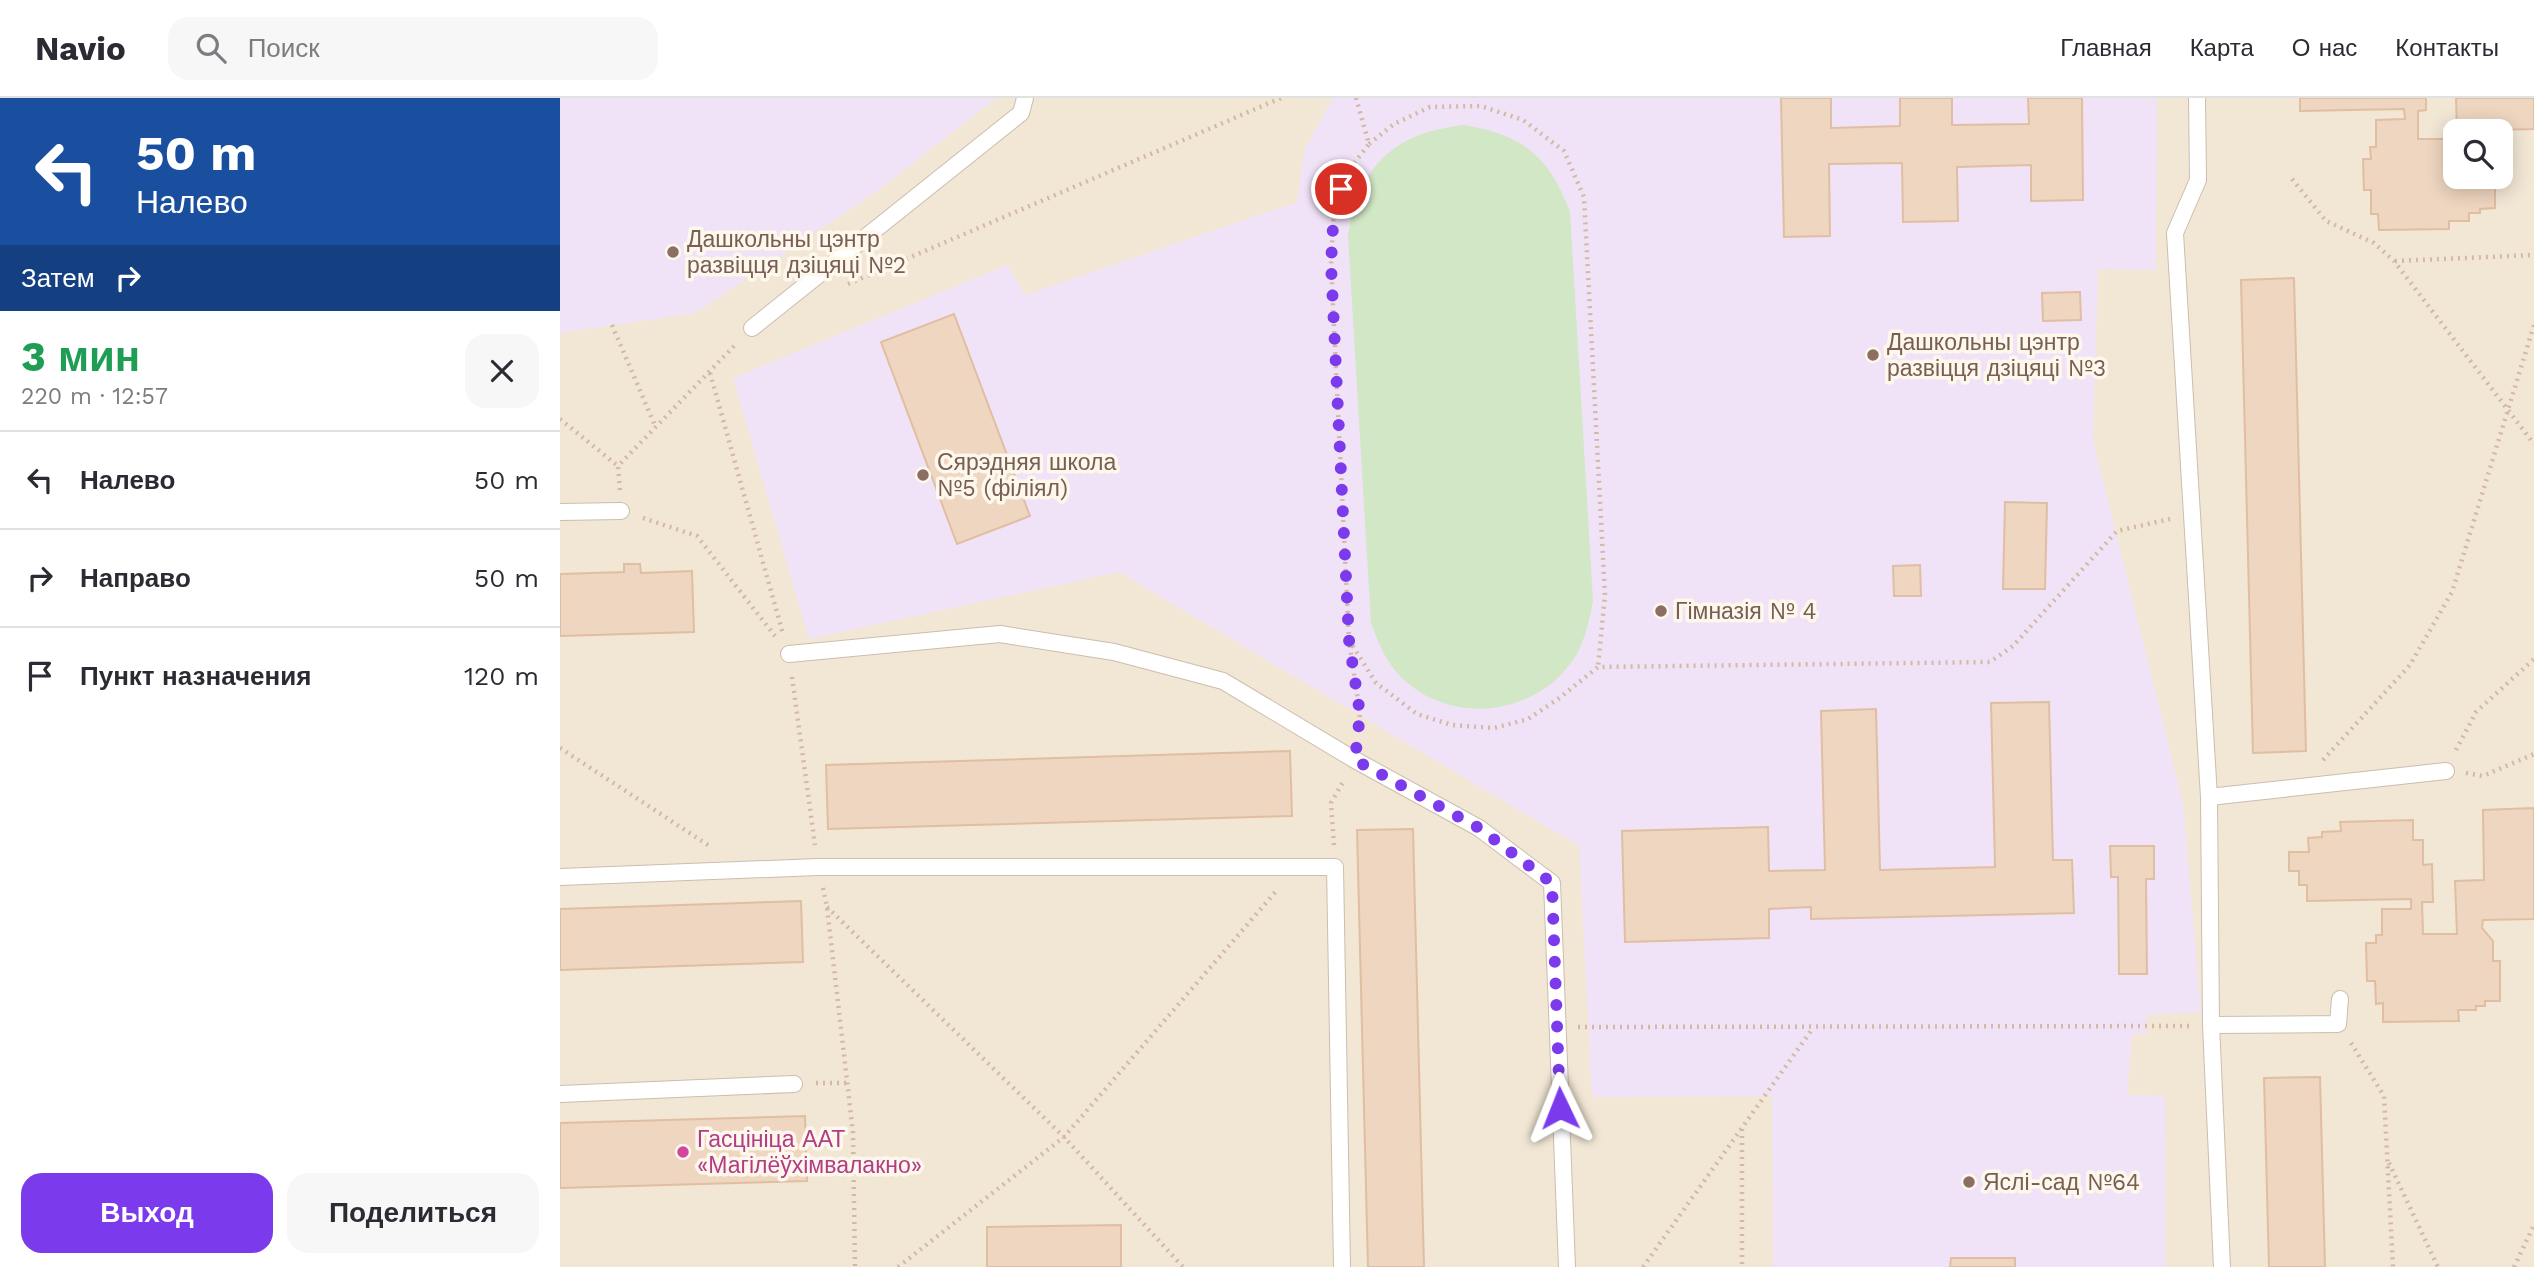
<!DOCTYPE html>
<html lang="ru">
<head>
<meta charset="utf-8">
<style>
	:root { --surface:#fff; --page:#f7f7f7; --text:#2b2b33; --muted:#7c7c81; --line:#e1e1e2; --accent:#7c3aed }
	body { margin:0; font-family:"Work Sans",sans-serif; background:var(--page); color:var(--text); height:100vh; display:flex; flex-direction:column; font-size:26px; white-space:nowrap }
	* { box-sizing:border-box; margin:0 }
	p { font-size:23px; color:var(--muted) }
	.icon { flex:none; width:38px; height:38px; fill:none; stroke:currentColor; stroke-width:2; stroke-linecap:round; stroke-linejoin:round }
	.map { position:relative; flex:1; overflow:hidden }
	.side { display:flex; flex-direction:column; background:var(--surface); width:560px }
	.side>* { flex:none }
	.guide { background:#1a4fa0; color:#fff; overflow:hidden }
	.tools { position:absolute; left:1883px; top:21px; display:grid; gap:14px }
	.tools a { display:grid; place-items:center; width:70px; height:70px; border-radius:14px; background:var(--surface); box-shadow:0 4px 18px #0003; font-size:35px }
	.pin { position:absolute; display:grid; place-items:center; width:60px; height:60px; color:#fff; margin:-30px; border:4px solid #fff; border-radius:50%; box-shadow:0 2px 7px #0007 }
	.me { position:absolute; width:77px; margin:-38px; rotate:358deg; stroke-linejoin:round; filter:drop-shadow(0 0 5px #0008) }
	.turn { display:flex; align-items:center; gap:24px; height:147px; padding:0 21px; font-size:32px }
	.turn .icon { width:91px; height:91px; stroke-width:2.5 }
	.turn b { display:block; font-size:49px; line-height:60px }
	.then { display:flex; align-items:center; height:66px; padding:0 21px; background:#0003; gap:14px; font-size:26px }
	.round { display:grid; place-items:center; flex:none; width:74px; height:74px; border-radius:21px; background:var(--page) }
	.overview { display:flex; align-items:center; justify-content:space-between; height:119px; padding:0 21px }
	h1 { font-size:42px; font-weight:700; line-height:52px; color:#1e9e55 }
	.action { display:flex; gap:14px; margin-top:auto; padding:14px 21px }
	.action a { flex:1; height:80px; border-radius:21px; background:var(--accent); color:#fff; font-size:28px; font-weight:700; line-height:80px; text-align:center }
	.action a+a { background:var(--page); color:var(--text) }
	ul { padding:0; list-style:none }
	li { display:flex; align-items:center; gap:21px; height:98px; padding:0 21px; border-top:2px solid var(--line) }
	li div { flex:1 }
	li b { display:block; font-size:26px }
	li em { font-style:normal }
	header { display:flex; align-items:center; gap:42px; box-sizing:border-box; height:98px; padding:0 35px; background:var(--surface); border-bottom:2px solid var(--line) }
	header strong { font-size:33px }
	nav { display:flex; gap:38px; margin-inline-start:auto; font-size:24px }
	.search { width:490px; height:63px; background:var(--page); display:flex; align-items:center; gap:18px; box-sizing:border-box; padding:0 24px; border-radius:21px; color:var(--muted); font-size:26px }
	main { display:flex; flex:1; min-height:0 }
	.map>svg:first-child { display:block }
</style>
</head>
<body>
<header>
<strong>Navio</strong>
<div class="search"><svg class="icon" aria-label="search" viewBox="0 0 24 24"><circle cx="10" cy="10" r="6"/><path d="M15 15l6 6"/></svg>Поиск</div>
<nav><a>Главная</a><a>Карта</a><a>О нас</a><a>Контакты</a></nav>
</header>
<main>
<section class="side">
<div class="guide">
<div class="turn"><svg class="icon" aria-label="left" viewBox="0 0 24 24"><path d="M17 20v-9H6M10 6l-5 5 5 5"/></svg><div><b>50 m</b>Налево</div></div>
<div class="then">Затем<svg class="icon" aria-label="right" viewBox="0 0 24 24"><path d="M7 20v-9h11M14 6l5 5-5 5"/></svg></div>
</div>
<div class="overview"><div><h1>3 мин</h1><p>220 m · 12:57</p></div><a class="round"><svg class="icon" aria-label="close" viewBox="0 0 24 24"><path d="M6 6l12 12M18 6L6 18"/></svg></a></div>
<ul>
<li><svg class="icon" aria-label="left" viewBox="0 0 24 24"><path d="M17 20v-9H6M10 6l-5 5 5 5"/></svg><div><b>Налево</b></div><em>50 m</em></li>
<li><svg class="icon" aria-label="right" viewBox="0 0 24 24"><path d="M7 20v-9h11M14 6l5 5-5 5"/></svg><div><b>Направо</b></div><em>50 m</em></li>
<li><svg class="icon" aria-label="arrive" viewBox="0 0 24 24"><path d="M6 21V4h12l-3 4 3 4H6"/></svg><div><b>Пункт назначения</b></div><em>120 m</em></li>
</ul>
<div class="action"><a>Выход</a><a>Поделиться</a></div>
</section>
<div class="map">
<svg width="1974" height="1169" viewBox="0 0 1974 1169">
	<rect width="100%" height="100%" fill="#fbf4e6"/>
	<path fill="#f2e7d5" fill-rule="evenodd" d="M 0,0 L 1974,0 L 1974,1169 L 0,1169 ZM 1895,33 L 1941,33 L 1941,79 L 1895,79 Z"/>
	<path fill="#f1e3f7" d="M 0,0 L 435,0 L 435,1 L 316,94 L 135,215 L 0,235 Z
		M 773,0 L 1597,0 L 1596,172 L 1538,171 L 1533,342 L 1623,706 L 1641,914 L 1587,917 L 1587,936 L 1572,936 L 1567,997 L 1605,998 L 1606,1169 L 1213,1169 L 1212,998 L 1032,999 L 1019,748 L 559,474 L 249,541 L 173,280 L 447,167 L 465,197 L 737,104 L 745,51 Z"/>
	<path fill="#d1e7c5" d="M 904,27 C 963,37 989,58 1010,114 L 1033,503 C 1029,522 1026,541 1015,559 C 977,619 889,629 839,577 C 825,562 818,544 811,525 L 788,137 C 800,67 834,35 904,27 Z"/>
	<path fill="#eed6c0" stroke="#e0bea1" stroke-width="2" d="M 1221,0 L 1271,0 L 1271,30 L 1340,28 L 1340,0 L 1392,0 L 1392,27 L 1469,26 L 1468,0 L 1522,0 L 1523,102 L 1471,103 L 1471,67 L 1397,69 L 1398,123 L 1343,124 L 1342,65 L 1269,66 L 1270,138 L 1224,139 Z
		M 1740,0 L 1866,0 L 1866,12 L 1858,13 L 1858,41 L 1895,41 L 1895,79 L 1935,79 L 1935,110 L 1920,111 L 1920,115 L 1909,115 L 1909,123 L 1889,123 L 1889,131 L 1819,132 L 1818,116 L 1811,116 L 1811,92 L 1804,92 L 1803,61 L 1811,61 L 1810,49 L 1816,49 L 1816,22 L 1845,21 L 1844,11 L 1740,13 Z
		M 1896,0 L 1974,0 L 1974,31 L 1897,33 Z
		M 1734,180 L 1746,653 L 1693,655 L 1681,182 Z
		M 1520,194 L 1521,222 L 1483,223 L 1482,195 Z
		M 394,216 L 470,418 L 397,446 L 321,244 Z
		M 1445,404 L 1487,405 L 1485,491 L 1443,491 Z
		M 64,466 L 80,466 L 81,475 L 132,473 L 134,534 L 0,538 L 0,476 L 64,474 Z
		M 1360,467 L 1361,498 L 1334,498 L 1333,468 Z
		M 1489,604 L 1493,762 L 1512,762 L 1514,815 L 1251,821 L 1251,809 L 1209,811 L 1209,840 L 1065,844 L 1062,733 L 1208,729 L 1209,773 L 1265,772 L 1261,613 L 1316,611 L 1320,772 L 1435,769 L 1431,605 Z
		M 730,653 L 732,718 L 268,731 L 266,667 Z
		M 1974,710 L 1974,821 L 1923,822 L 1922,830 L 1933,843 L 1933,863 L 1940,863 L 1940,903 L 1925,903 L 1925,908 L 1916,908 L 1916,912 L 1898,912 L 1899,923 L 1823,924 L 1823,905 L 1816,906 L 1815,883 L 1807,883 L 1806,845 L 1816,845 L 1816,837 L 1822,837 L 1822,811 L 1851,811 L 1851,801 L 1747,803 L 1747,787 L 1739,787 L 1739,773 L 1729,773 L 1729,754 L 1749,754 L 1748,740 L 1762,739 L 1762,734 L 1781,733 L 1780,724 L 1853,722 L 1853,742 L 1863,742 L 1863,767 L 1872,766 L 1873,804 L 1862,804 L 1863,836 L 1897,836 L 1895,783 L 1924,782 L 1923,712 Z
		M 853,731 L 864,1169 L 808,1169 L 797,732 Z
		M 1550,748 L 1594,748 L 1594,781 L 1586,781 L 1587,876 L 1559,876 L 1558,779 L 1551,779 Z
		M 241,803 L 243,864 L 0,872 L 0,811 Z
		M 1760,979 L 1765,1169 L 1709,1169 L 1704,980 Z
		M 245,1018 L 247,1083 L 0,1090 L 0,1025 Z
		M 561,1127 L 561,1169 L 427,1169 L 427,1129 Z
		M 1391,1160 L 1455,1160 L 1455,1169 L 1390,1169 Z"/>
	<g fill="none" stroke-linecap="round" stroke-linejoin="round">
		<defs>
			<path id="service" d="M 1637,0 L 1638,82 L 1615,135 L 1649,699 L 1651,927 L 1662,1169
				M 192,230 L 461,15 L 465,0
				M 0,414 L 61,413
				M 229,556 L 440,536 L 554,554 L 663,583 L 795,662 L 919,730 L 992,785 L 1007,1169
				M 1649,699 L 1886,673
				M 0,779 L 258,769 L 775,769 L 782,1169
				M 1651,927 L 1778,926 L 1780,901
				M 0,996 L 234,986"/>
		</defs>
		<use href="#service" stroke="#ccbdad" stroke-width="18"/>
		<path stroke="#d3b9a3" stroke-width="4.5" stroke-dasharray="2 5" stroke-linecap="butt" d="M 796,0 L 809,46 L 788,73 L 774,109 L 771,166 L 789,542 L 800,616 L 798,638
			M 809,46 L 834,26 L 870,9 L 921,8 L 963,22 L 1004,53 L 1024,99 L 1045,497 L 1038,569
			M 1732,81 L 1766,123 L 1814,145 L 1834,163 L 1974,346
			M 1835,163 L 1974,157
			M 288,186 L 721,0
			M 52,227 L 96,330
			M 150,275 L 223,536
			M 0,321 L 58,368
			M 60,392 L 58,368 L 176,246
			M 83,420 L 137,438 L 215,538
			M 789,542 L 816,585 L 857,616 L 892,627 L 934,630 L 968,621 L 998,601 L 1038,569 L 1430,564 L 1453,548 L 1557,433 L 1610,421
			M 232,579 L 255,747
			M 0,650 L 151,749
			M 1896,652 L 1916,614 L 1974,561
			M 1763,662 L 1850,567 L 1892,494 L 1974,227
			M 1906,675 L 1923,678 L 1974,656
			M 774,747 L 771,705 L 784,682
			M 263,790 L 267,809 L 293,1035 L 295,1169
			M 267,809 L 504,1039 L 623,1169
			M 1018,929 L 1629,928
			M 1791,945 L 1824,998 L 1833,1169
			M 256,985 L 287,985
			M 1182,1031 L 1182,1169
			M 1829,1065 L 1878,1169
			M 338,1169 L 504,1039 L 718,791
			M 1083,1169 L 1253,930
			M 1954,1169 L 1974,1127"/>
		<use href="#service" stroke="#fff" stroke-width="16"/>
	</g>
	<g fill="none" stroke-linecap="round" stroke-linejoin="round">
		<path stroke="#7c3aed" stroke-width="12" stroke-dasharray="0 21.6" d="M 781,91 L 774,109 L 771,166 L 789,542 L 800,616 L 795,662 L 919,730 L 992,785 L 1000,1010"/>
	</g>
	<g fill="#8d6e63" stroke="#fef8ec" stroke-width="2.5">
		<circle cx="113" cy="154" r="7"/>
		<circle cx="1313" cy="257" r="7"/>
		<circle cx="363" cy="377" r="7"/>
		<circle cx="1101" cy="513" r="7"/>
		<circle cx="1409" cy="1084" r="7"/>
	</g>
	<circle fill="#d1479c" stroke="#fef8ec" stroke-width="2.5" cx="123" cy="1054" r="7"/>
	<g text-anchor="middle" dominant-baseline="central" stroke-width="7" stroke-linejoin="round" paint-order="stroke">
		<g font-size="23" fill="#785e54" stroke="#fef8ec" text-anchor="start">
			<text x="127" y="141">Дашкольны цэнтр<tspan x="127" dy="26">развіцця дзіцяці №2</tspan></text>
			<text x="1327" y="244">Дашкольны цэнтр<tspan x="1327" dy="26">развіцця дзіцяці №3</tspan></text>
			<text x="377" y="364">Сярэдняя школа<tspan x="377" dy="26">№5 (філіял)</tspan></text>
			<text x="1115" y="513">Гімназія № 4</text>
			<text x="1423" y="1084">Яслі-сад №64</text>
		</g>
		<g font-size="23" fill="#b23c85" stroke="#fef8ec" text-anchor="start">
			<text x="137" y="1041">Гасцініца ААТ<tspan x="137" dy="26">«Магілёўхімвалакно»</tspan></text>
		</g>
	</g>
</svg>
<div class="tools">
<a><svg class="icon" aria-label="search" viewBox="0 0 24 24"><circle cx="10" cy="10" r="6"/><path d="M15 15l6 6"/></svg></a>
</div>
<div class="pin" style="left:781px;top:91px;background:#d93025"><svg class="icon" aria-label="arrive" viewBox="0 0 24 24"><path d="M6 21V4h12l-3 4 3 4H6"/></svg></div>
<svg class="me" style="left:1000px;top:1010px" viewBox="-20 -20 40 40"><path d="M0-17L14 15 0 8-14 15z" fill="#7c3aed" stroke="#fff" stroke-width="4"/></svg>
</div>
</main>
</body>
</html>
